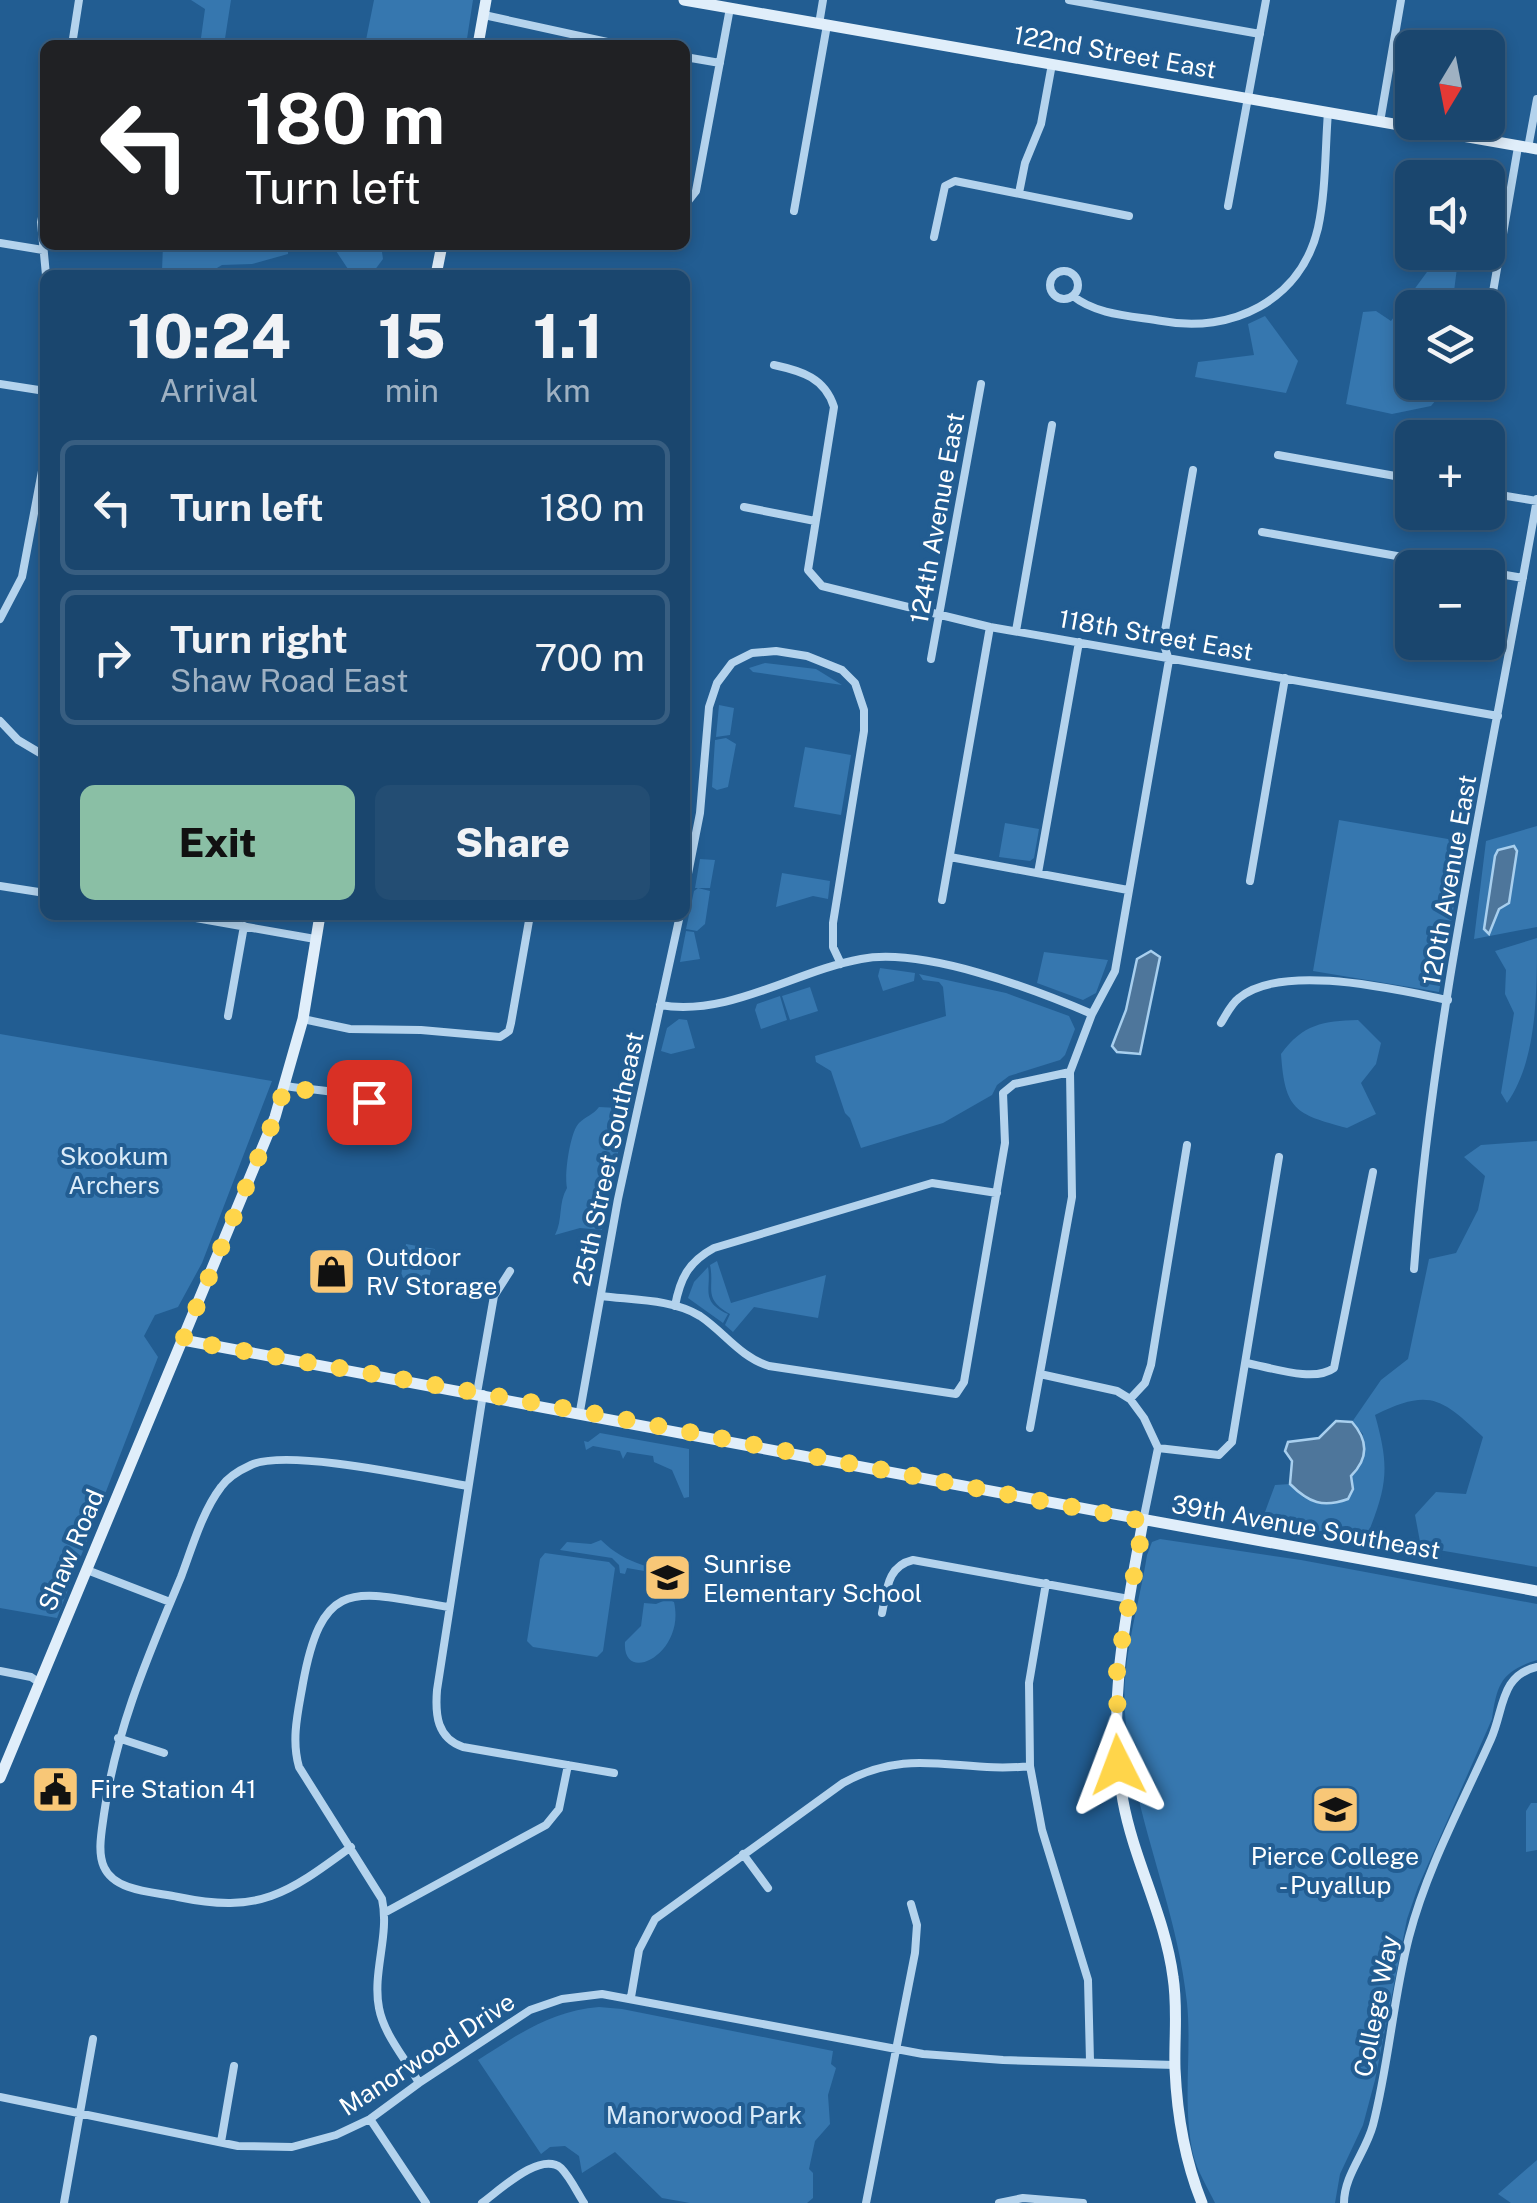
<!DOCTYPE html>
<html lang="en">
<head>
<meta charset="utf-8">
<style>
	:root { --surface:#1a466e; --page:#234d73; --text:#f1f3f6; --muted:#9fb1c2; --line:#385e81; --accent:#8abfa5 }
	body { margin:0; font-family:"Public Sans",sans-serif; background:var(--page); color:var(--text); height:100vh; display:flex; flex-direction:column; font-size:38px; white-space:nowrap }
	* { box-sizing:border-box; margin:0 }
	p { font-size:32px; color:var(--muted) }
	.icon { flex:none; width:55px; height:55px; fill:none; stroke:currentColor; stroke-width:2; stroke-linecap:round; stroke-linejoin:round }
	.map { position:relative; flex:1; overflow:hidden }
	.sheet { position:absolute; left:40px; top:270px; width:650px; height:650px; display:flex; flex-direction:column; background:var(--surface); border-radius:15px; box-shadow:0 5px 15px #0003,0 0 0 2px var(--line) }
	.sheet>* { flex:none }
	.banner { position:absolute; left:40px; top:40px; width:650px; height:210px; border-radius:15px; box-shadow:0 5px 15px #0003,0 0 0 2px var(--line); background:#202124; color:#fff; overflow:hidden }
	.needle { width:65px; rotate:190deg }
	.controls { position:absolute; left:1395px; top:30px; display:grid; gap:20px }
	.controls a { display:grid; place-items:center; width:110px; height:110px; border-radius:15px; background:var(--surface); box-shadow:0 5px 15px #0003,0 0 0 2px var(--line); font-size:50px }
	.pin { position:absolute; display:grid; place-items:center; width:85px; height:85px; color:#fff; margin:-42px; border-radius:20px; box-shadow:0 5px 15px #0006 }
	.me { position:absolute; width:110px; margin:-55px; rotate:357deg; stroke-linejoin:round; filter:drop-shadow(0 0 8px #0008) }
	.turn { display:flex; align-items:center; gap:35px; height:210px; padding:0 40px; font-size:45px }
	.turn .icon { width:130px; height:130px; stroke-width:2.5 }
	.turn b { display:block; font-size:70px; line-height:85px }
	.eta { display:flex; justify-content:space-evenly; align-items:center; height:170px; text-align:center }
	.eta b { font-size:60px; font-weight:800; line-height:70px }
	.primary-button { display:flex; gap:20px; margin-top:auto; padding:20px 40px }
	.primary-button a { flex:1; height:115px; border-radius:15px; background:var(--accent); color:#111; font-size:40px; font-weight:800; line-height:115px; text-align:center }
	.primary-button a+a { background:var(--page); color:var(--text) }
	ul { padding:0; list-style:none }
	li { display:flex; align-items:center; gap:30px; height:135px; margin:0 20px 15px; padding:0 20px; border:5px solid var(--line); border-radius:15px }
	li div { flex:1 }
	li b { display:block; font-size:38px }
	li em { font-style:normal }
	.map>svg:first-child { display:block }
</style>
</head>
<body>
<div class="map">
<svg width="1537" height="2203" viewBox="0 0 1537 2203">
	<rect width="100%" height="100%" fill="#225d92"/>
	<path fill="#3677af" d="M 191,0 L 231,0 L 224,45 L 200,45 L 205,9 Z
		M 374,0 L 473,0 L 466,45 L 365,45 Z
		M 163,245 L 288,245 L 288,254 L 252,264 L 222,265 L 205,275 L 140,275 L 162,271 Z
		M 332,245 L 381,245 L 383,259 L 371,275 L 352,275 Z
		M 1438,257 L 1458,260 L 1452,307 L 1412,308 L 1412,382 L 1442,383 L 1441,394 L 1431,406 L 1392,414 L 1346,404 L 1363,312 L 1376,311 L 1391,321 Z
		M 1265,316 L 1298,361 L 1286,393 L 1195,377 L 1198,362 L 1254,355 L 1248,324 Z
		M 765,663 L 816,669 L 842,685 L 753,672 L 749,668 Z
		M 719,705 L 734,708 L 730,735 L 716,737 Z
		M 726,738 L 736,744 L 728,787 L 717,790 L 712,787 L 715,740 Z
		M 805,747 L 851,755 L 841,815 L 794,807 Z
		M 1339,820 L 1465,842 L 1439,992 L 1313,971 Z
		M 1005,823 L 1039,829 L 1034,858 L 1030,861 L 999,857 Z
		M 1537,826 L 1537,927 L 1474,939 L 1486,841 Z
		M 700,859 L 715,860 L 710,888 L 695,888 Z
		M 782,873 L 830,881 L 828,899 L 813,896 L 776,907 Z
		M 698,888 L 710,891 L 705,924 L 697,931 L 686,929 L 694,891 Z
		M 686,931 L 694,932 L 700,959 L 680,962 Z
		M 1537,938 C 1537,993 1537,1061 1507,1103 L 1501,1093 L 1514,1013 L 1505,994 L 1506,970 L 1495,951 Z
		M 1044,952 L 1108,960 L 1096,993 L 1083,1000 L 1037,983 Z
		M 880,968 L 915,973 L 914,981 L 883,991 L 878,976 Z
		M 919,974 L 1006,993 L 1069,1016 L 1075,1029 L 1065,1055 L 1060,1060 L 1009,1076 L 997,1085 L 992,1095 L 943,1123 L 861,1148 L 850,1118 L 845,1113 L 831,1071 L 816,1062 L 815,1056 L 946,1016 L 943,987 L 939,982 L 923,980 Z
		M 810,987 L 818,1011 L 790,1020 L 782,996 Z
		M 780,996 L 787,1020 L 761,1029 L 755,1010 L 757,1004 Z
		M 679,1019 L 687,1020 L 695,1048 L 671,1054 L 661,1051 L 667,1028 Z
		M 1358,1020 L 1381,1043 L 1376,1064 L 1361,1083 L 1376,1114 L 1347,1128 C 1295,1114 1285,1110 1281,1054 C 1303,1024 1323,1021 1358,1020 Z
		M 0,1034 L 272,1081 L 202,1263 L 178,1307 L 155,1315 L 144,1336 L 158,1357 L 57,1618 L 0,1608 Z
		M 599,1107 L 618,1108 L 621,1114 L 626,1114 L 602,1230 L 580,1228 L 555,1235 C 563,1220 558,1203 567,1188 C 564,1175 570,1132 579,1123 C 586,1116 593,1115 599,1107 Z
		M 1537,1141 L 1537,1567 L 1421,1547 L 1415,1515 L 1436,1492 L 1466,1494 L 1483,1437 C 1441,1398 1430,1388 1375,1415 C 1389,1465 1388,1483 1369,1531 L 1318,1531 L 1265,1512 L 1275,1485 L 1290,1484 L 1304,1498 L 1353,1489 L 1351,1476 L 1360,1467 L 1363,1434 L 1352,1422 L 1381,1380 L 1408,1359 L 1429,1259 L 1456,1253 L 1478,1210 L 1485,1176 L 1464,1157 L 1481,1145 Z
		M 406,1244 L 435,1249 L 428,1284 L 408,1281 L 401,1276 Z
		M 717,1261 L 731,1303 L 826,1275 L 818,1318 L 754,1307 L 733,1332 L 725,1325 L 730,1314 C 702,1298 715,1288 710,1265 Z
		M 708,1267 C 712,1288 699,1301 728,1314 L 723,1323 L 688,1298 L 694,1282 Z
		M 600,1433 L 689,1449 L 689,1497 L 684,1498 L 672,1470 L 654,1462 L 653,1456 L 627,1452 L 623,1459 L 620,1451 L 593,1446 L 586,1450 L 584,1441 L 588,1442 Z
		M 1160,1539 L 1301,1560 L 1537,1604 L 1537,1660 C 1502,1671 1497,1683 1492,1719 L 1418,1887 L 1407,1919 L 1375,2080 L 1363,2125 L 1340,2174 L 1335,2203 L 1215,2203 C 1208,2188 1197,2171 1193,2154 C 1182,2104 1192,2053 1187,2003 C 1177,1904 1131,1813 1125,1713 C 1121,1661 1139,1606 1147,1555 L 1152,1542 Z
		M 601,1540 C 627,1566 656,1569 690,1574 L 688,1584 L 685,1583 L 685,1578 L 627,1568 L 625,1574 L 620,1573 L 619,1565 L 612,1558 L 560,1550 L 567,1542 L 591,1544 Z
		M 545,1553 L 609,1562 L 615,1568 L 603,1651 L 597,1657 L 533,1647 L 527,1641 L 540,1559 Z
		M 668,1599 L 674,1602 C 686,1654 622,1686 625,1642 L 641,1626 L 644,1603 L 656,1604 Z
		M 1531,1803 L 1537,1803 L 1537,1850 L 1526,1852 L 1526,1811 Z
		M 599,2007 L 622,2009 L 833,2051 L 831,2064 L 836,2068 L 828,2095 L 830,2124 L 815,2141 L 809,2169 L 813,2173 L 813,2198 L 807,2203 L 690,2203 L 662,2198 L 615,2152 L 582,2173 L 579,2156 L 565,2146 L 550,2147 L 541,2154 L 478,2060 C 517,2035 551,2011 599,2007 Z
		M 1537,2160 L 1537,2203 L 1511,2203 L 1498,2194 Z"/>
	<path fill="#4e769b" stroke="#a8cfee" stroke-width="2.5" d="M 1514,846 L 1517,851 L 1509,903 L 1499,909 L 1489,934 L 1484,929 L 1495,856 L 1498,850 Z
		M 1151,951 L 1160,957 L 1140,1054 L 1117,1052 L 1112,1046 L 1126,1010 L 1137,959 Z
		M 1336,1421 L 1352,1422 C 1368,1440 1369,1458 1351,1476 L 1353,1489 L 1348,1499 C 1323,1508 1309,1503 1290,1484 L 1292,1461 L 1285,1451 L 1288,1442 L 1319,1438 Z"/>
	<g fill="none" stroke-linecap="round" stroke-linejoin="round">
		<path stroke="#b4d3ed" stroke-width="8" d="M 1069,0 L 1260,34
			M 484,15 L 621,45
			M 819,24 L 823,0
			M 72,45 L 79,0
			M 685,57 L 720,63
			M 1380,122 L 1401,0
			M 1528,148 L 1537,99
			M 1019,193 L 1025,163 L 1041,124 L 1052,64
			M 45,203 L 41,222 L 46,275
			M 685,205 L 696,191 L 730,8
			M 1228,206 L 1266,0
			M 794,211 L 827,25
			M 934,237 L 945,186 L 955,181 L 1129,216
			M 0,243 L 43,250
			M1050 285a14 14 0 1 1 28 0a14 14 0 1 1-28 0Z
			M 1073,296 C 1096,315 1133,316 1162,321 C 1231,334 1301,301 1318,228 C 1326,191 1325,150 1328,112
			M 1488,321 L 1518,147
			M 774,365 C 802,371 825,378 834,407 L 808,570 L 822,586 L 990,627 L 1498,716
			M 0,384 L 45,391
			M 1278,455 L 1412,479
			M 1488,493 L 1537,501
			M 744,507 L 815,521
			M 1262,532 L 1464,568
			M 1488,572 L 1523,578
			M 0,619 L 22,577 L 45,455
			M 1016,631 L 1052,425
			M 931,659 L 981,384
			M 0,721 L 18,740 L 45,756
			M 950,857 L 1128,890
			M 1038,873 L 1079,642
			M 1250,881 L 1285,678
			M 0,886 L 45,893
			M 685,889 L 700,813 L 709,707 L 717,683 L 732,663 L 752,653 L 776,651 L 807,656 L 842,670 L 855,683 L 864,710 L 864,731 L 833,923 L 833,947 L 841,964
			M 942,900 L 990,627
			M 179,915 L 315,939
			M 660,1005 C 729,1017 795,971 861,959 C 923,947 1034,989 1092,1014
			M 228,1016 L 244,926
			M 303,1019 L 350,1029 L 421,1030 L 500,1037 L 509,1031 L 511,1023 L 530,915
			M 1221,1023 C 1226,1015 1231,1004 1239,998 C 1283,962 1397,990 1448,1000
			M 285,1086 C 314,1091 363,1089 381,1115
			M 1414,1269 C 1433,1014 1493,752 1537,499
			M 601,1296 C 631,1300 673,1299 700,1316 C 724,1332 740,1357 769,1366 L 956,1394 L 964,1382 L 1005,1143 L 1003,1093 L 1014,1084 L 1070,1072
			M 675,1306 C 680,1279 688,1262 714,1248 L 932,1183 L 997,1193
			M 1246,1363 C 1270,1367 1314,1383 1334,1368 L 1373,1172
			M 1040,1374 L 1117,1391 L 1130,1399 L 1144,1418 L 1158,1448 L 1143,1521
			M 477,1393 L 494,1296 L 510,1271
			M 483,1394 L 437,1690 C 435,1715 437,1738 463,1747 L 614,1773
			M 1130,1399 L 1145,1383 L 1151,1365 L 1187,1145
			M 580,1411 L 618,1199 L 680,915
			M 1030,1428 L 1072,1197 L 1070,1072 L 1092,1014 L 1115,971 L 1169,660 L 1163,642 L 1193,470
			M 1158,1448 L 1219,1455 L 1232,1442 L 1279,1157
			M 87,1570 L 170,1602
			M 1046,1583 L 1029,1683 L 1030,1766 L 1042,1830 L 1088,1980 L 1090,2061
			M 882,1613 C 887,1590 887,1566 913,1560 L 1129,1599
			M 0,1671 L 31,1677 L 40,1683
			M 118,1738 L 164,1753
			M 351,1847 C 287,1894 260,1914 178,1897 C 155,1892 115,1892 104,1867 C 97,1852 102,1830 104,1814 C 116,1729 148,1656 181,1577 C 192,1548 202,1512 221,1487 C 228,1477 240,1470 251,1465 C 288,1448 422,1478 468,1486
			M 743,1854 L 768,1888
			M 384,1913 L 546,1825 L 559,1809 L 568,1765
			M 631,1997 L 639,1950 L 655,1919 L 843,1783 C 911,1745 959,1774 1030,1766
			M 419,2083 C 406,2059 384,2035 379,2008 C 372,1972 390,1935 382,1899 L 299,1767 C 291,1739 298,1712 303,1683 C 323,1574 356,1592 448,1607
			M 0,2097 L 238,2146 L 292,2147 L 336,2135 L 370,2119 L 419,2083 L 530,2010 L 562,1999 L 602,1994 L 923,2054 L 1003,2060 L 1175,2065
			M 370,2119 L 426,2203
			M 221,2142 L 234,2066
			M 64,2203 L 93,2039
			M 482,2203 C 500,2190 540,2151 561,2168 C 570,2177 577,2192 584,2203
			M 866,2203 L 915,1953 L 917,1925 L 911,1904
			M 999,2203 L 1023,2198 L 1083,2203
			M 1344,2203 C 1344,2175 1366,2152 1373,2125 C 1389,2063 1393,1999 1409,1937 C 1427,1868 1462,1804 1491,1739 C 1504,1710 1500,1675 1537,1667"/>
		<path stroke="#e0eefa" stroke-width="11" d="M 684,0 L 1537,149
			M 478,45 L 486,0
			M 436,275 L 442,245
			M 183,1340 C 635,1423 1085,1511 1537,1591
			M 1143,1521 C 1126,1615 1106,1705 1123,1801 C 1134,1861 1165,1916 1173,1977 C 1178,2008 1174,2038 1175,2069 C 1177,2114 1185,2161 1202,2203
			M 0,1778 L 275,1117 L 303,1019 L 320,915"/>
	</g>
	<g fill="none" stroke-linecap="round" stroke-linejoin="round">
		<path stroke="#ffd54a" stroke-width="18" stroke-dasharray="0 32.4" d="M 369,1102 L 285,1086 L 275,1117 L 183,1340 L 597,1414 L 1144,1521 L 1117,1668 L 1118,1765"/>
	</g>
	<defs>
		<symbol id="shop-square" viewBox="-11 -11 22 22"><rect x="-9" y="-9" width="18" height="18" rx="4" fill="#f8c777" stroke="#225d92"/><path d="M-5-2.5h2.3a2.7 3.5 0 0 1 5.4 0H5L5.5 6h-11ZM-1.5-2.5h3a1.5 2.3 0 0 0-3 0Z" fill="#111"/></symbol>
		<symbol id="school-square" viewBox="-11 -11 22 22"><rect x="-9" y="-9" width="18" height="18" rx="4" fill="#f8c777" stroke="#225d92"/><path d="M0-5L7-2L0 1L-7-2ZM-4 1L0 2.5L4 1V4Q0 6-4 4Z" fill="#111"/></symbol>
		<symbol id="civic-square" viewBox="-11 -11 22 22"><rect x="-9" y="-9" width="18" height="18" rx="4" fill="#f8c777" stroke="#225d92"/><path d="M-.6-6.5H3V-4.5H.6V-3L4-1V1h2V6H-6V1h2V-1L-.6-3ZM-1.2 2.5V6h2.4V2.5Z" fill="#111"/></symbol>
		<symbol id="university-square" viewBox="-11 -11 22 22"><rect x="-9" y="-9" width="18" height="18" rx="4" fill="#f8c777" stroke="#225d92"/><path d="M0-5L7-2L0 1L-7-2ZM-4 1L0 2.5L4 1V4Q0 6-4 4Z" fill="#111"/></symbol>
	</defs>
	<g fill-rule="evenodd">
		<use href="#shop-square" x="304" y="1244" width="55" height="55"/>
		<use href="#school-square" x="640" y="1550" width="55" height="55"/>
		<use href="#civic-square" x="28" y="1762" width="55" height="55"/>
		<use href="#university-square" x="1308" y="1782" width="55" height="55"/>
	</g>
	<g text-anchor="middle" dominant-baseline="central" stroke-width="8" stroke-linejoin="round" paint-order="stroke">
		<g font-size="25" fill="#fff" stroke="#225d92">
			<text transform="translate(1115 52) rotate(10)">122nd Street East</text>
			<text transform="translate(937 518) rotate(-80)">124th Avenue East</text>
			<text transform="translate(1156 635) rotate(10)">118th Street East</text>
			<text transform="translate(1449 880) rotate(-80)">120th Avenue East</text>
			<text transform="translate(608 1159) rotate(-78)">25th Street Southeast</text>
			<text transform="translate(1306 1527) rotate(10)">39th Avenue Southeast</text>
			<text transform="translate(71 1550) rotate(-67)">Shaw Road</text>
			<text transform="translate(1376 2006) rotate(-79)">College Way</text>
			<text transform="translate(427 2054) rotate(-33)">Manorwood Drive</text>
		</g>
		<g font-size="25" fill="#daebf9" stroke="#225d92">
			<text x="114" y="1156">Skookum<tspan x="114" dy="29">Archers</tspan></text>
			<text x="704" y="2115">Manorwood Park</text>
		</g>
		<g font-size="25" fill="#fff" stroke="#225d92" text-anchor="start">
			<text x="366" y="1257">Outdoor<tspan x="366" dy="29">RV Storage</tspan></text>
			<text x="703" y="1564">Sunrise<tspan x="703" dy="29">Elementary School</tspan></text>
			<text x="90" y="1789">Fire Station 41</text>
			<text x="1335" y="1856" text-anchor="middle">Pierce College<tspan x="1335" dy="29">- Puyallup</tspan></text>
		</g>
	</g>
</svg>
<div class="controls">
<a><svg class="needle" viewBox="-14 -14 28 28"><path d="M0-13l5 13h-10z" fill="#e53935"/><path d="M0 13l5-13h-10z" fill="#9fb1c2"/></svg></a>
<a><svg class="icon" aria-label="sound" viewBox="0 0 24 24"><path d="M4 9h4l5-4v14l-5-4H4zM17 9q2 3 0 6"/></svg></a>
<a><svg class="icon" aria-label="layers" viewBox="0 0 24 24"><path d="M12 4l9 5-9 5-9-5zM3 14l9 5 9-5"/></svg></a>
<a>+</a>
<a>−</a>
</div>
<div class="pin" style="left:369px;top:1102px;background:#d93025"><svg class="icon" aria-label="arrive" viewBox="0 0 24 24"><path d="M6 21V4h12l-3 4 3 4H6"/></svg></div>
<svg class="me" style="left:1118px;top:1765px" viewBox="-20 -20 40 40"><path d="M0-17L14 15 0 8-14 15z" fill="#ffd54a" stroke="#fff" stroke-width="4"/></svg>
<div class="banner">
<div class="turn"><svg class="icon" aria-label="left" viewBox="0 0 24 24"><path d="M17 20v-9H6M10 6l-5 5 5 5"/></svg><div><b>180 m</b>Turn left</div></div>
</div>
<section class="sheet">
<div class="eta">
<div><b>10:24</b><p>Arrival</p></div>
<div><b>15</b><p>min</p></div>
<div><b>1.1</b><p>km</p></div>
</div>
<ul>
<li><svg class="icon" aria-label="left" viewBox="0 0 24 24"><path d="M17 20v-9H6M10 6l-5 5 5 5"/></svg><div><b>Turn left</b></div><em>180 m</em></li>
<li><svg class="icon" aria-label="right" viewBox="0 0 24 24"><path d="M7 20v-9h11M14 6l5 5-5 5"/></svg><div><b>Turn right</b><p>Shaw Road East</p></div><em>700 m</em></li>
</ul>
<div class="primary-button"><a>Exit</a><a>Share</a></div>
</section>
</div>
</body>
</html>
